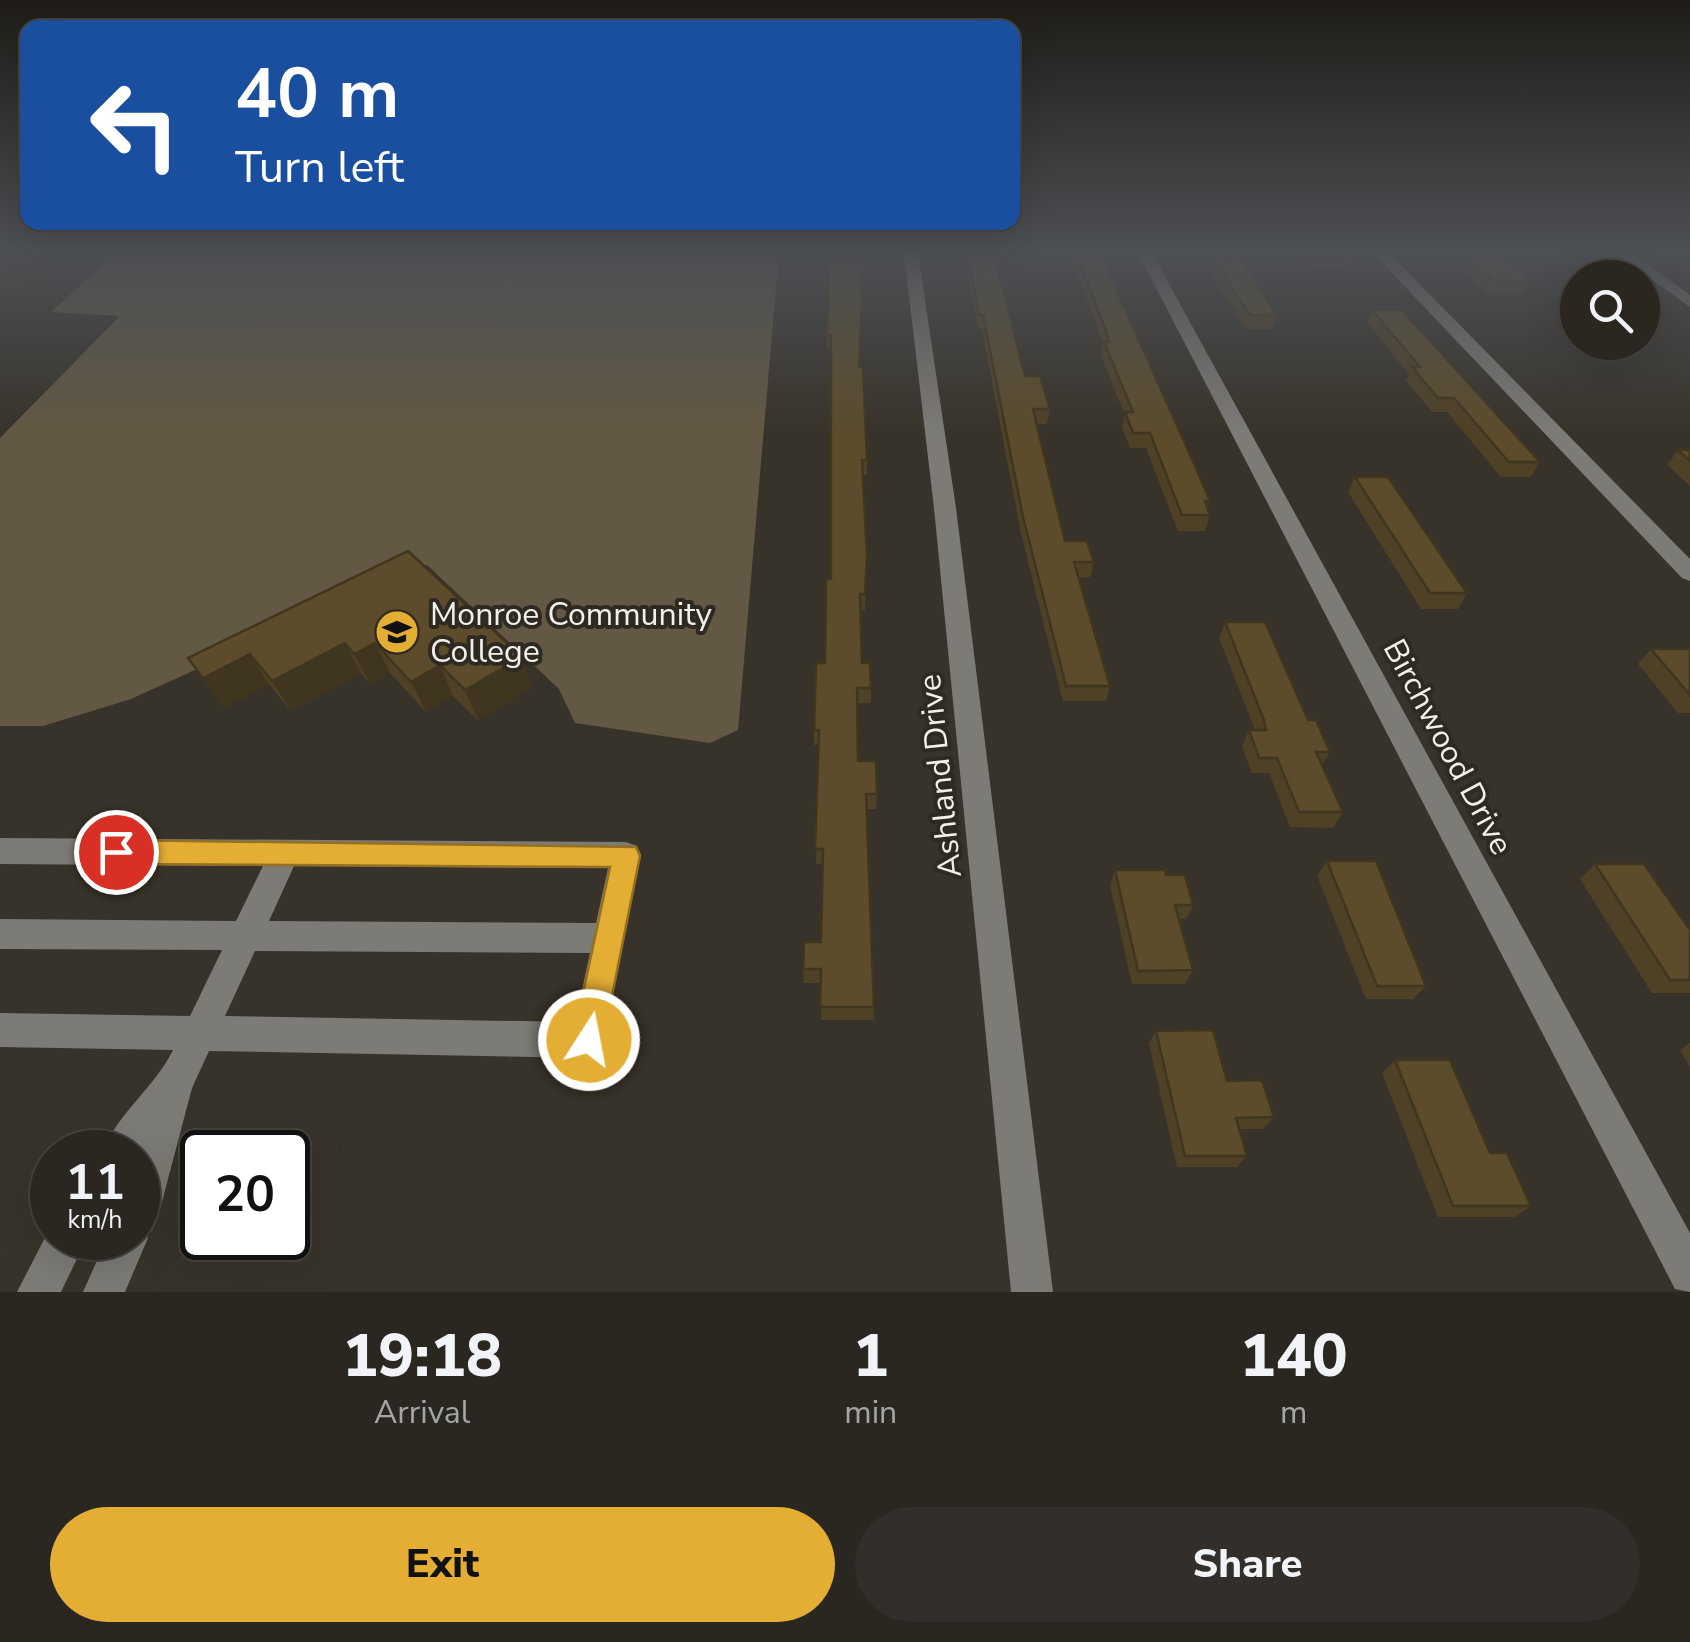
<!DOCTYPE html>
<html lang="en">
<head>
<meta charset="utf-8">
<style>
	:root { --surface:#2a2620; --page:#322e29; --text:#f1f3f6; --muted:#a5a5a5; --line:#46433e; --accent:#e4ae35 }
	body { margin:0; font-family:"Nunito Sans",sans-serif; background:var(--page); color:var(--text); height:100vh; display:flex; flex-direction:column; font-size:38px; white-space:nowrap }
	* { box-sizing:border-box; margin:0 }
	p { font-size:32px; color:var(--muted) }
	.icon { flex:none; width:55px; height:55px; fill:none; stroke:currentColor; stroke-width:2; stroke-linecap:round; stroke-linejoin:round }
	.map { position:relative; height:1292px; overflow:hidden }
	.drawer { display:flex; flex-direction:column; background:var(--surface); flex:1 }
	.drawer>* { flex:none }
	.hud { position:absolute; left:20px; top:20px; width:1000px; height:210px; border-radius:20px; box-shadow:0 10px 40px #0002,0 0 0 2px var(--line); background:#1a4fa0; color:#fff; overflow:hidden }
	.fabs { position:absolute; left:1560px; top:260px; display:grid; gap:20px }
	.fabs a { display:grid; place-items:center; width:100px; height:100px; border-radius:50%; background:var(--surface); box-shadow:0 10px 40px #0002,0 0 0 2px var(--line); font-size:50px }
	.speed { position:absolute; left:30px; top:1130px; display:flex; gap:20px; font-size:50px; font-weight:700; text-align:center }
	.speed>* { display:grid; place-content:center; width:130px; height:130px; border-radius:50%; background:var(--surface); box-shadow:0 10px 40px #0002,0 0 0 2px var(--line); line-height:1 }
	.speed small { font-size:25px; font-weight:400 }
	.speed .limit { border:5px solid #111; border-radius:15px; background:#fff; color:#111 }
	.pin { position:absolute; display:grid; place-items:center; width:85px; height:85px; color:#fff; margin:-42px; border:5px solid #fff; border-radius:50%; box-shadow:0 2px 10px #0007 }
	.me { position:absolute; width:110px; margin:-55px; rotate:11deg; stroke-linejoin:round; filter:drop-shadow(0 0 8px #0008) }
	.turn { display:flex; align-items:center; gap:35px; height:210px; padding:0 50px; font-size:45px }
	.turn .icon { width:130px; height:130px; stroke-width:2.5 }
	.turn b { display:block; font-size:70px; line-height:85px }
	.eta { display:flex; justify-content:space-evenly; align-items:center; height:170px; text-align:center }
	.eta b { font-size:60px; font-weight:800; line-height:70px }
	.action { display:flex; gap:20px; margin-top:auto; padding:20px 50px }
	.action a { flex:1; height:115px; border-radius:60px; background:var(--accent); color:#111; font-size:40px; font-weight:800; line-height:115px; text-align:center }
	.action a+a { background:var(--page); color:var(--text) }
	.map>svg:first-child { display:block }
</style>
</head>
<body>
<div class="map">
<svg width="1690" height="1292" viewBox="0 0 1690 1292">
	<rect width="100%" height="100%" fill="#38332a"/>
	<path fill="#635843" d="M 117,253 L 779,253 L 738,730 L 710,743 L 575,723 L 559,689 L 427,565 L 131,699 L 43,726 L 0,726 L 0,438 L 120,316 L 51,312 Z"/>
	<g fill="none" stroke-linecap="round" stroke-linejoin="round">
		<path fill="#7d7b76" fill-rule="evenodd" d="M 904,253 L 918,253 L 956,508 L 1053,1292 L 1011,1292 L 934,508 Z
			M 1138,253 L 1152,253 L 1690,1233 L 1690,1292 L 1675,1289 Z
			M 1373,253 L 1389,253 L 1690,559 L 1690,581 L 1682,578 Z
			M 1615,253 L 1632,253 L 1690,295 L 1690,307 Z
			M 0,838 L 626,842 L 637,846 L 641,855 L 601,1052 L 589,1058 L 209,1051 L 192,1088 L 158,1217 L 152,1231 L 146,1233 L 148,1238 L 125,1292 L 83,1292 L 107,1238 L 138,1238 L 138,1152 L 102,1152 C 118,1113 155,1087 173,1050 L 0,1047 L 0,1013 L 190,1016 L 222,950 L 0,949 L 0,919 L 236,921 L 263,866 L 0,864 ZM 294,866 L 608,868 L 596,923 L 269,921 ZM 255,951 L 590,953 L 575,1022 L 225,1016 Z
			M 52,1224 L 52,1238 L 87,1238 L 61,1292 L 17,1292 Z"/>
	</g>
	<path fill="#4f4126" d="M 829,253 L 859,367 L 867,460 L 867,475 L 862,475 L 867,555 L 865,610 L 861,610 L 862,663 L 871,688 L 871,703 L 858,703 L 858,761 L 877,794 L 876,809 L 867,809 L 874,1020 L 821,1020 L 821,983 L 804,983 L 803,969 L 821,942 L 823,864 L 816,864 L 819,745 L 814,745 L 814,730 L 825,663 L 831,579 L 831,349 L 827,349 L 827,335 Z
		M 963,253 L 994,253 L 1025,376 L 1050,409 L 1047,424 L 1036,424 L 1065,541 L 1094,562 L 1090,577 L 1078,578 L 1110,686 L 1106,701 L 1063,701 L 1021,533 L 982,329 L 978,329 Z
		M 1069,253 L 1100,253 L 1210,501 L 1207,508 L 1210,515 L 1205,531 L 1178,531 L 1146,448 L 1130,448 L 1122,427 L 1125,415 L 1101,356 L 1103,342 Z
		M 1303,253 L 1349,253 L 1352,256 L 1347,269 L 1316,269 Z
		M 1212,257 L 1277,316 L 1272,329 L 1246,329 L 1208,270 Z
		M 1470,259 L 1530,281 L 1523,295 L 1489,295 L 1464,272 Z
		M 1372,310 L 1540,462 L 1531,477 L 1501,477 L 1447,412 L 1432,412 L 1406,380 L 1409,374 L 1367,323 Z
		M 1678,450 L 1690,450 L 1690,486 L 1667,465 Z
		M 1355,477 L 1467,593 L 1458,609 L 1421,609 L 1348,492 Z
		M 408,551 L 533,687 L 478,720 L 453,696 L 426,712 L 390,673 L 370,684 L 361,673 L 291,711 L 269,684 L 224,708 L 188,658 Z
		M 1225,622 L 1308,720 L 1330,752 L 1322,765 L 1343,812 L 1333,828 L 1290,827 L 1269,773 L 1252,773 L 1242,746 L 1249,730 L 1255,730 L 1219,638 Z
		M 1651,649 L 1690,649 L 1690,713 L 1678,713 L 1638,664 Z
		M 1327,861 L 1426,986 L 1413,999 L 1366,999 L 1317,876 Z
		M 1595,864 L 1690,930 L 1690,993 L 1652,993 L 1580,879 Z
		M 1115,870 L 1166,875 L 1193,905 L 1186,919 L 1179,919 L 1193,970 L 1185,984 L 1132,984 L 1110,885 Z
		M 1156,1031 L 1227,1081 L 1274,1117 L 1263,1129 L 1240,1129 L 1247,1156 L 1237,1167 L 1177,1167 L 1149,1044 Z
		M 1690,1043 L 1690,1067 L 1680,1050 Z
		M 1395,1060 L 1531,1206 L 1514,1217 L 1438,1217 L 1382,1073 Z"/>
	<path fill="#40351f" d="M 3,253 L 49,253 L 57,267 L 0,308 L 0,255 Z
		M 345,643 L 361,673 L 291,711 L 272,681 Z
		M 375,643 L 390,673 L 370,684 L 354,654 Z
		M 250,654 L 269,684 L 224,708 L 203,678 Z
		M 522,657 L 533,687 L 478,720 L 465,690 Z
		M 440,665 L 453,696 L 426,712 L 411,682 Z"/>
	<path fill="#5c4c2c" stroke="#40351f" stroke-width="2.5" d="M 829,253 L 859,253 L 862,298 L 859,367 L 863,367 L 867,460 L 862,460 L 867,555 L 865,594 L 860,594 L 862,663 L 870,663 L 871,688 L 857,688 L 858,761 L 876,761 L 877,794 L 866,794 L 874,1007 L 820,1007 L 821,969 L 803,969 L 804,942 L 821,942 L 823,849 L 815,849 L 819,730 L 814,730 L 816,663 L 825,663 L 826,579 L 831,579 L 831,335 L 827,335 Z
		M 967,253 L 994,253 L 1025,376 L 1040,376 L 1050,409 L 1033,409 L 1065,541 L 1087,541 L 1094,562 L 1074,562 L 1110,686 L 1066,686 L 1023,517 L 983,315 L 979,315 Z
		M 1076,253 L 1100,253 L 1192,459 L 1210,501 L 1205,501 L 1210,515 L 1182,515 L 1150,433 L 1133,433 L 1125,412 L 1133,412 L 1104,342 L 1109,342 L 1105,328 Z
		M 1318,253 L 1349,253 L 1352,256 L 1321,256 Z
		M 1212,257 L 1241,258 L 1277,316 L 1250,315 Z
		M 1502,258 L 1530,281 L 1496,282 L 1470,259 Z
		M 1372,310 L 1402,310 L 1540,462 L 1509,462 L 1454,398 L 1438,398 L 1412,367 L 1420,367 Z
		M 1678,450 L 1690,450 L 1690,461 Z
		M 1355,477 L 1388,477 L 1467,593 L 1430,593 Z
		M 408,551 L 522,657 L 465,690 L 440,665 L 411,682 L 375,643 L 354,654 L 345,643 L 272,681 L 250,654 L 203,678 L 188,658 Z
		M 1225,622 L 1265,622 L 1308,720 L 1316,720 L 1330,752 L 1316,752 L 1343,812 L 1299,812 L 1277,758 L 1259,758 L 1249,730 L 1266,730 L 1264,720 Z
		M 1651,649 L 1690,649 L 1690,695 Z
		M 1327,861 L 1376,861 L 1426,986 L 1377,986 Z
		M 1595,864 L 1644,864 L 1690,930 L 1690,980 L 1670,980 Z
		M 1115,870 L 1165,870 L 1166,875 L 1185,875 L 1193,905 L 1175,905 L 1193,970 L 1138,971 Z
		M 1213,1030 L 1227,1081 L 1262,1080 L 1274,1117 L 1236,1118 L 1247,1156 L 1185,1156 L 1156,1031 Z
		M 1395,1060 L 1450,1060 L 1490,1153 L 1507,1153 L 1531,1206 L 1453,1206 Z"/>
	<linearGradient id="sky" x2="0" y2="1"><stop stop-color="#1f1c17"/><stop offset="0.58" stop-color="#4d5055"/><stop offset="1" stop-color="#4d5055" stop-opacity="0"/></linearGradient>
	<rect width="1690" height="434" fill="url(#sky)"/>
	<path fill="#e4ae35" stroke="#947122" stroke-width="2.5" d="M 116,840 L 636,847 L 640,856 L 601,1051 L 589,1056 L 578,1051 L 573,1040 L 610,867 L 116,864 L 106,860 L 102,852 L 106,844 Z"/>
	<defs>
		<symbol id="university-disc" viewBox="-11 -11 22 22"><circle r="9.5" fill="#e4ae35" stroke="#2e2921"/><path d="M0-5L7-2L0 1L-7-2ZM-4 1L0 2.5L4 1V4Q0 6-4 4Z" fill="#111"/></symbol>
	</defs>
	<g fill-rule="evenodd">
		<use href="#university-disc" x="372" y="607" width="50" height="50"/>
	</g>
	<g text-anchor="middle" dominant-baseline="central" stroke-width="8" stroke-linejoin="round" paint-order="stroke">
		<g font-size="32" fill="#f3f0eb" stroke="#2e2921" text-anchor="start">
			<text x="430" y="614">Monroe Community<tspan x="430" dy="37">College</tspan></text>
		</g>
		<g font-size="32" fill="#f3f0eb" stroke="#2e2921">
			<text transform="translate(1448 747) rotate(62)">Birchwood Drive</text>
			<text transform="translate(940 776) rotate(-96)">Ashland Drive</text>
		</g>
	</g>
</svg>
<div class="fabs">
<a><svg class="icon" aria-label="search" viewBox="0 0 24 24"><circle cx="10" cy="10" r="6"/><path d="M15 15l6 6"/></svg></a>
</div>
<div class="speed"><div>11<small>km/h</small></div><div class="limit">20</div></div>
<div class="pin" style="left:116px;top:852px;background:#d93025"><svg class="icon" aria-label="arrive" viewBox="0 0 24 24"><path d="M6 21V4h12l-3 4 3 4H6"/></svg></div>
<svg class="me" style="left:589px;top:1040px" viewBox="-20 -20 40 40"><circle r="17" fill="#e4ae35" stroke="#fff" stroke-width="3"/><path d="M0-11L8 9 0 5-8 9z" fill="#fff"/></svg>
<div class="hud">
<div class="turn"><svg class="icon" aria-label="left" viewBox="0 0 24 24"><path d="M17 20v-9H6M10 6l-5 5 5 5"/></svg><div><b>40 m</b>Turn left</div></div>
</div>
</div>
<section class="drawer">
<div class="eta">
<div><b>19:18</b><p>Arrival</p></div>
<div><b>1</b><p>min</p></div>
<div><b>140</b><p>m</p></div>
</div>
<div class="action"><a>Exit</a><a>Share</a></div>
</section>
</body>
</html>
